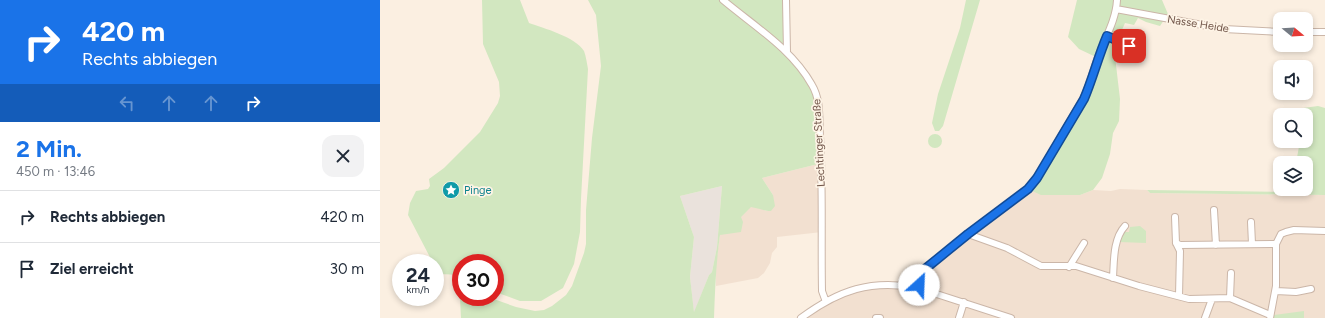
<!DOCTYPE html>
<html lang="de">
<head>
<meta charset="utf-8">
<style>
	:root { --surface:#fff; --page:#f2f2f3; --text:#1f2937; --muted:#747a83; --line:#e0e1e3; --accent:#1a73e8 }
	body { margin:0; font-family:Figtree,sans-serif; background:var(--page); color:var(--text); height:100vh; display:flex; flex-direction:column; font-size:15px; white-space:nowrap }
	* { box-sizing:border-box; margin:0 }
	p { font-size:13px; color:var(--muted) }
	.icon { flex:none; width:22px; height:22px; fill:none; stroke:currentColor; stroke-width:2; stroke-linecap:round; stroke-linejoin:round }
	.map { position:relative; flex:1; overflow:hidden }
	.sheet { display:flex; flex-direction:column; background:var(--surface); width:380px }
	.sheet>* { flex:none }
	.hud { background:#1a73e8; color:#fff; overflow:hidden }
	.needle { width:26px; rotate:108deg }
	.fabs { position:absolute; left:893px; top:12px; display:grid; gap:8px }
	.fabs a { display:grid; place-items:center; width:40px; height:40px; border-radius:8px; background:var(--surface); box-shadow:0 2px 6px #0003; font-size:20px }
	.speed { position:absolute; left:12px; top:254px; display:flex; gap:8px; font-size:20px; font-weight:700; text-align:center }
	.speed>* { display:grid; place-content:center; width:52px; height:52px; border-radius:50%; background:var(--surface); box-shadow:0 2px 6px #0003; line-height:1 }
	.speed small { font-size:10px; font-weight:400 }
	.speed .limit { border:6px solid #d22; background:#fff; color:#111 }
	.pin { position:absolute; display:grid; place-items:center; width:34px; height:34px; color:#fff; margin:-17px; border-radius:8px; box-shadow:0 2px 6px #0006 }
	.me { position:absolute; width:44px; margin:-22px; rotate:25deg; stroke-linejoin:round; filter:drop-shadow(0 0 3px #0008) }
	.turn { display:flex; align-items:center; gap:14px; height:84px; padding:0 16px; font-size:18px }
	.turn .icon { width:52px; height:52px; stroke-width:2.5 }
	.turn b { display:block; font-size:28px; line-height:34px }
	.lanes { display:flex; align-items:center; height:38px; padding:0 16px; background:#0003; justify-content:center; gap:20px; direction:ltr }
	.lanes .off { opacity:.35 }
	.round { display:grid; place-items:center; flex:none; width:42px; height:42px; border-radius:12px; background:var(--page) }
	.headline { display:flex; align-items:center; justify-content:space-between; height:68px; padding:0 16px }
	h1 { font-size:24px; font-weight:700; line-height:30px; color:var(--accent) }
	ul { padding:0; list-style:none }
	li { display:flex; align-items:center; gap:12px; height:52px; padding:0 16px; border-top:1px solid var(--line) }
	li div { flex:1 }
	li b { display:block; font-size:15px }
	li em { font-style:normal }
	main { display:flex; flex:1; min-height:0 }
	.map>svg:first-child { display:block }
</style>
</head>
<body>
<main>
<section class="sheet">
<div class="hud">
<div class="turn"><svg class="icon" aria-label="right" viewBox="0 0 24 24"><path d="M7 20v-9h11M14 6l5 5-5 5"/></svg><div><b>420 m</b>Rechts abbiegen</div></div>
<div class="lanes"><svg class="icon off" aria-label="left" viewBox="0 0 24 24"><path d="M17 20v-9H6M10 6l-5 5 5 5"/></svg><svg class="icon off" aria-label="ahead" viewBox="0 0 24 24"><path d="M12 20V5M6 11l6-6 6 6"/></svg><svg class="icon off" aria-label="ahead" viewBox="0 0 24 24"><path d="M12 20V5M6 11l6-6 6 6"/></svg><svg class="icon" aria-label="right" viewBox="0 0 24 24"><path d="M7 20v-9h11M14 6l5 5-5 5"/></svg></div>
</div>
<div class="headline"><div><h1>2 Min.</h1><p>450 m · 13:46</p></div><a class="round"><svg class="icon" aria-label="close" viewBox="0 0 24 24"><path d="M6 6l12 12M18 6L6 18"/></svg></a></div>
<ul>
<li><svg class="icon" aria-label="right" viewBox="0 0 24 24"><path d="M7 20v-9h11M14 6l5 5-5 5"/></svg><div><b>Rechts abbiegen</b></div><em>420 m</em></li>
<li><svg class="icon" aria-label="arrive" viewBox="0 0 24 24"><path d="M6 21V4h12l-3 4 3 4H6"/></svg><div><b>Ziel erreicht</b></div><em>30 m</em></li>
</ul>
</section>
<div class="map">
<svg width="945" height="318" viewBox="0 0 945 318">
	<rect width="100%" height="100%" fill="#fbefe1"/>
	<path fill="#f2e0d0" d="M 442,163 L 442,232 L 397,237 L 397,247 L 392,253 L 390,263 L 384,273 L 378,278 L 336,286 L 336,263 L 340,235 L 371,206 L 380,208 L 386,211 L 391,211 L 393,195 L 382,178 Z
		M 648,189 L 700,195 L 713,190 L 731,191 L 740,189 L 767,190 L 770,193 L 945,195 L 945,318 L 421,318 L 432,310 L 482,287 L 538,288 L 545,269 Z"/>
	<path fill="#eae2dc" d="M 342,186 L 337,247 L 332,272 L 329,275 L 314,313 L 310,277 L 314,237 L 300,196 Z"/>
	<path fill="#d2e7c0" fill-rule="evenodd" d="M 102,0 L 140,0 L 149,23 C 163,28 196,37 204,51 C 206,56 207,64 208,69 L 201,199 L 200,232 L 194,264 L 183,288 L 161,301 L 140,301 L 121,294 L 115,294 L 115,263 L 81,263 L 81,275 L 59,274 L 55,267 L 55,263 L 53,263 L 28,215 L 30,203 L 36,191 L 48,189 L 50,186 L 49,179 L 64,168 L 100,132 L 118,103 L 120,96 L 119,82 L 103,44 Z
		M 208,0 L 406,0 L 407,52 L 437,96 L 442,163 L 382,178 L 393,195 L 395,206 L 391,211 C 384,211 378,208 371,207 L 361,217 L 363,222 L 361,232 L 340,235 C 336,263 335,290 334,318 L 81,318 L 80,298 L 81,293 L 81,297 L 108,297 L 136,307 L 155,311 L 164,310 L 172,306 L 186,295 L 192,286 L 204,253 L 206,244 L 206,210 L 212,138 L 221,66 L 216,15 ZM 342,186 L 337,247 L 332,272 L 329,275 L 314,312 L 310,277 L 314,237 L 300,196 Z
		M 586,0 L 600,0 L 563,126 L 559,131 L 555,131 L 552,123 L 558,94 L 580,28 Z
		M 697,0 L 782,0 L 788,14 L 780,26 L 766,22 L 758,18 L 754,25 L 745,23 L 734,48 L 740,99 L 739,121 L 733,133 L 730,154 L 722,178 L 713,190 L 700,195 L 661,195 L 648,189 L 703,99 L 718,58 L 699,49 L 688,37 Z
		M 938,106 L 945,108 L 945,195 L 770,193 L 767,190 L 913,192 L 914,189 L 926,189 L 926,163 L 916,163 L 920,141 L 926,141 L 926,115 L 922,115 L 923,108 Z
		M548 141a7 7 0 1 1 14 0a7 7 0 1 1-14 0Z
		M 760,226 L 766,231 L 766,243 L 739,242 L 742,232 L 749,232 L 750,227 Z
		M 924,311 L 924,318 L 894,318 L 894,315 Z"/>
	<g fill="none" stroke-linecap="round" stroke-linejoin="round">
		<defs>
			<path id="minor" d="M 343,0 C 374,26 412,49 432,85 C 441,100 439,119 440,136 C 443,187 441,239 442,291 L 446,302
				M 406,0 L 407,52
				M 736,9 L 844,29 L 900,32
				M 926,32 L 945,32
				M 727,36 L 760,52
				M 834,210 L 836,245
				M 795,217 L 796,243
				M 871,222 L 872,244
				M 588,234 L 627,248 L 661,266 L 696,266 L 759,286 L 809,299 L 850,298 L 890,315
				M 689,267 L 704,243
				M 733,278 C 734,261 733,239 745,226
				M 538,288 L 545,269 L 588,234 L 648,189 L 657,178 L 703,99 C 710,85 713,71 718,57 C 725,38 736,20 737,0
				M 896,291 L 916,292 L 931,289
				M 799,296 L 800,251 L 796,243 L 800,245 L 896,244
				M 850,298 L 851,273
				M 421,318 C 459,290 491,279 538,288 L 631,318
				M 496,318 L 500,318
				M 579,318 L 584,302
				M 825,318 L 832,299
				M 890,318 L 896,286 L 896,244 L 901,234 L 906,232 L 914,230 L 945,231"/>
		</defs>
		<use href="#minor" stroke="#cbb6a8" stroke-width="8"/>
		<use href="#minor" stroke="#fff" stroke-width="6"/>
	</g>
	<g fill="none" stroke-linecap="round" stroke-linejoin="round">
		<defs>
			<path id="route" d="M 539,285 L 545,269 L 588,234 L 648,189 L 657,178 L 704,99 C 713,78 718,57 727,36 L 749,46"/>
		</defs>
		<use href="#route" stroke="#114b97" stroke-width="10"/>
		<use href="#route" stroke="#1a73e8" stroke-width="7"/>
	</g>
	<defs>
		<symbol id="sight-disc" viewBox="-11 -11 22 22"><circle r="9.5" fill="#0f9aa8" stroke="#fef4e6"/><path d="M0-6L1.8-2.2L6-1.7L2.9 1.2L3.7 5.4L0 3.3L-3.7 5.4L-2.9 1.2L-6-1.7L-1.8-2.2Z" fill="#fff"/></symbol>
	</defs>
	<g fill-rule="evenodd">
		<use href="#sight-disc" x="61" y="180" width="20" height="20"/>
	</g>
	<g text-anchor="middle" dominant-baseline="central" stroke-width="3.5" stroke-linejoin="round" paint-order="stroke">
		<g font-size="11" fill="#715549" stroke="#fef4e6">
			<text transform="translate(818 24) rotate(9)">Nasse Heide</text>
			<text transform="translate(439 143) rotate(-93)">Lechtinger Straße</text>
		</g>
		<g font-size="11" fill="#0d838f" stroke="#fef4e6" text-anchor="start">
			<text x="84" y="190">Pinge</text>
		</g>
	</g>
</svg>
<div class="fabs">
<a><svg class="needle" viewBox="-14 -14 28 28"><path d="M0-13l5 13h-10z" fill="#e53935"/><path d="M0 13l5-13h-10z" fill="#747a83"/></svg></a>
<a><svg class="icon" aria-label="sound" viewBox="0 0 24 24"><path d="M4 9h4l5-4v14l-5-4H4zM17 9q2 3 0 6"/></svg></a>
<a><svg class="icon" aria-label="search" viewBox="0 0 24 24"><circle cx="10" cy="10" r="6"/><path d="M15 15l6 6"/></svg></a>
<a><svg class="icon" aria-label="layers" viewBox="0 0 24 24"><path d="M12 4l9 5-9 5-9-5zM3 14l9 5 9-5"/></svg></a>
</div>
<div class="speed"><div>24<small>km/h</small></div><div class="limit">30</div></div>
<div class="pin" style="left:749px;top:46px;background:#d93025"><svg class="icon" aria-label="arrive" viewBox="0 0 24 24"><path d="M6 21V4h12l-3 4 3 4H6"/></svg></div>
<svg class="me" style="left:539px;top:285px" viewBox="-20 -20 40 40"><circle r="19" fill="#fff"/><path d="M0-13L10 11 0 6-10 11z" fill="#1a73e8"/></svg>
</div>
</main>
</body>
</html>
